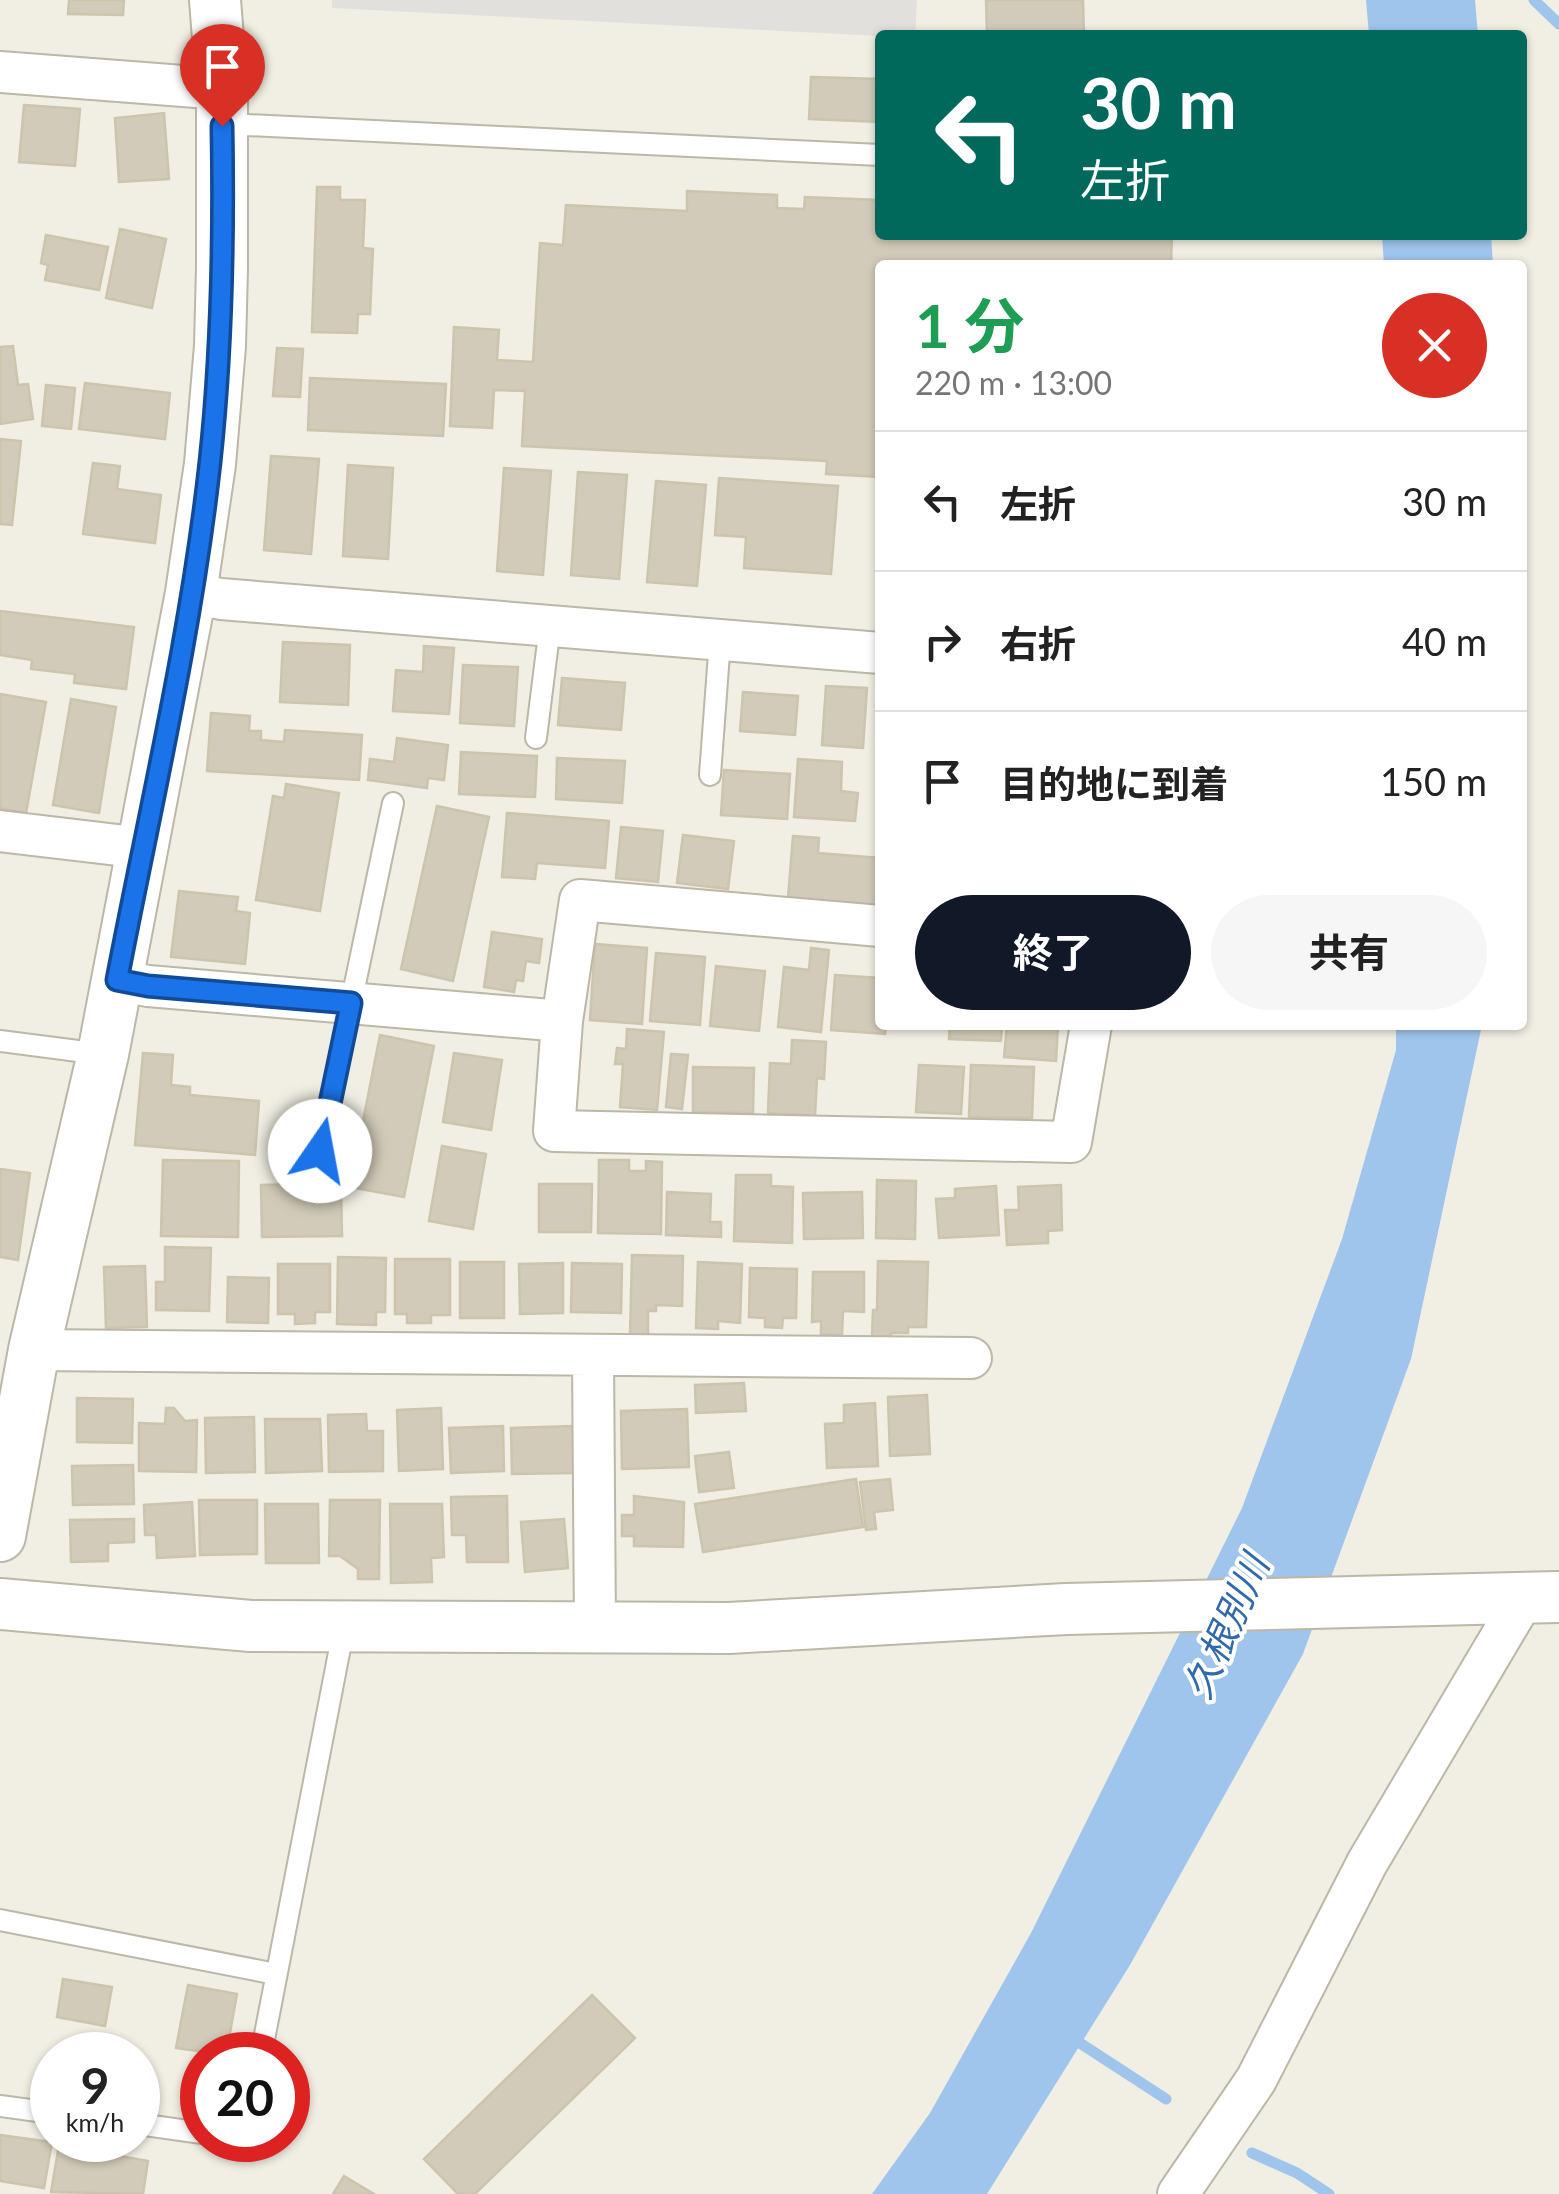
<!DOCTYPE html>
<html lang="ja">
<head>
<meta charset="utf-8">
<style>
	:root { --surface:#fff; --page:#f6f6f6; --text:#222; --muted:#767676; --line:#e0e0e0; --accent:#111827 }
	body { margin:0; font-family:Lato,"Noto Sans JP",sans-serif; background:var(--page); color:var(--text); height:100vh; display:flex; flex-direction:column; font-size:38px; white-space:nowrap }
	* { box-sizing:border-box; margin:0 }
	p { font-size:32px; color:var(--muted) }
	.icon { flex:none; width:55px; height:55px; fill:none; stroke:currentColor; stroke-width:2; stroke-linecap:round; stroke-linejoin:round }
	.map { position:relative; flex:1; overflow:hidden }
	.details { position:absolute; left:875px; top:260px; width:652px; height:770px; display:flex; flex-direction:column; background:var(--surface); border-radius:10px; box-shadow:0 2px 8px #0004 }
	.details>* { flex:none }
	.banner { position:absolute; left:875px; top:30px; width:652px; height:210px; border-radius:10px; box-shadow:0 2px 8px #0004; background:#00695c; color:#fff; overflow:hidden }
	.speed { position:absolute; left:30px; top:2032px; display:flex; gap:20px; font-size:50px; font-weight:700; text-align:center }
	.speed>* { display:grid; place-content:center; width:130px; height:130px; border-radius:50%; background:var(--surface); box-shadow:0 2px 8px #0004; line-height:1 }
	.speed small { font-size:25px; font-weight:400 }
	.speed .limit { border:15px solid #d22; background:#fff; color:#111 }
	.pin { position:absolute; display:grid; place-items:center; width:85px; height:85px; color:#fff; margin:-102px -42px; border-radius:50% 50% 50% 0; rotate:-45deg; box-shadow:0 0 10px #0007 }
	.pin .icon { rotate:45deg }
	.me { position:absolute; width:110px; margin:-55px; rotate:12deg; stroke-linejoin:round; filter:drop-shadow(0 0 8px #0008) }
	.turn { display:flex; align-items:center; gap:35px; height:210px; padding:0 40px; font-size:45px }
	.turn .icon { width:130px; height:130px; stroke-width:2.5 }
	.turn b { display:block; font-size:70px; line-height:85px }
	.round { display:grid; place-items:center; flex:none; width:105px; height:105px; border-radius:52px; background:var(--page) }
	.headline { display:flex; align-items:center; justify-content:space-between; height:170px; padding:0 40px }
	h1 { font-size:60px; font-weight:700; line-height:75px; color:#1e9e55 }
	.action { display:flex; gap:20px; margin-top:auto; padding:20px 40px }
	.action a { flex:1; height:115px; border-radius:60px; background:var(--accent); color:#fff; font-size:40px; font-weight:700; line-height:115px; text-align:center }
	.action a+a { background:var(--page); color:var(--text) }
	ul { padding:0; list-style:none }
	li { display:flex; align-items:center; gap:30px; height:140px; padding:0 40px; border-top:2px solid var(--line) }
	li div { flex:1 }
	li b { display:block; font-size:38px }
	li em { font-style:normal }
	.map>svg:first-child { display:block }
</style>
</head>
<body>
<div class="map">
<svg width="1559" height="2194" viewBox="0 0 1559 2194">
	<rect width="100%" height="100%" fill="#f1eee3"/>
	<path fill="#e2e0dc" d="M 332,0 L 917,0 L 915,35 L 880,36 L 332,8 Z"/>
	<path fill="#a0c5ed" d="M 1366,0 L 1475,0 L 1478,35 L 1369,35 Z
		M 1382,235 L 1491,235 L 1493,265 L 1384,265 Z
		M 1396,1025 L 1482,1025 L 1411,1359 L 1303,1654 L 1130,1965 L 987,2194 L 872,2194 L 930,2113 L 1031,1933 L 1242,1508 L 1342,1239 L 1396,1050 Z"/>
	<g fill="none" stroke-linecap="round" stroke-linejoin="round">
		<path stroke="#a0c5ed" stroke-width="11" d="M 1534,0 L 1559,24
			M 1069,2036 L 1166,2099
			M 1252,2153 L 1297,2173 L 1329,2194"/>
	</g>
	<path fill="#d2cbb9" stroke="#cdc4ad" stroke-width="2.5" d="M 69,0 L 124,0 L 123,15 L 68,14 Z
		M 986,0 L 1083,0 L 1084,35 L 987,35 Z
		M 811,77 L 880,79 L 880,122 L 809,119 Z
		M 24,105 L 80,109 L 75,166 L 19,162 Z
		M 164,113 L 169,179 L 119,182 L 115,118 Z
		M 317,187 L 340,187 L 340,200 L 365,200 L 363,248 L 373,249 L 370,314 L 358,314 L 357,333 L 312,332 Z
		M 687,191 L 777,195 L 777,208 L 804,209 L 805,197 L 880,200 L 880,235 L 1172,235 L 1171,265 L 880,265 L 880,477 L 826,474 L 827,461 L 522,446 L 525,391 L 494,390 L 492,428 L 450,426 L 454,327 L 499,330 L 497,360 L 533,362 L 540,243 L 563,245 L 566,205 L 687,211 Z
		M 120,229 L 166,239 L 152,308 L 106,298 Z
		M 46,235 L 108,247 L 99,290 L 45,280 L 48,265 L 41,263 Z
		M 13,346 L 18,385 L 28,384 L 33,419 L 0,424 L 0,347 Z
		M 277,348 L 303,349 L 300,397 L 273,396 Z
		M 310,378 L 446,384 L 443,436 L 308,430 Z
		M 85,383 L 170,393 L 165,439 L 79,429 Z
		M 46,385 L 75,388 L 71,429 L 42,426 Z
		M 0,439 L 21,441 L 12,525 L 0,524 Z
		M 271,456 L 319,459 L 311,554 L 264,550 Z
		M 93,463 L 120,466 L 117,489 L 161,495 L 155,543 L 83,534 Z
		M 348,465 L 393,468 L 388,559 L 343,556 Z
		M 504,468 L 551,471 L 543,575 L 497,571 Z
		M 578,472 L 627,475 L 619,579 L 571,575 Z
		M 719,478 L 838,486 L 831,574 L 744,568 L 746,537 L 715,535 Z
		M 656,481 L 706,485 L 697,586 L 647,582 Z
		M 0,611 L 134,627 L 126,689 L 74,683 L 75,674 L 31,669 L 32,660 L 0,655 Z
		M 283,642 L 350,645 L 348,705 L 280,702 Z
		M 424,646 L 454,648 L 449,714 L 393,711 L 396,670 L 423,672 Z
		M 463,665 L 518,667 L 514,726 L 460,723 Z
		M 562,678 L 625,683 L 621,730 L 558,725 Z
		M 826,686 L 867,688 L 863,748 L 822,745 Z
		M 743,692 L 798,696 L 795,735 L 740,731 Z
		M 0,694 L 46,702 L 26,813 L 0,808 Z
		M 71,699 L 116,707 L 99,813 L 53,805 Z
		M 211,713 L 250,716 L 249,731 L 261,731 L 261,740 L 284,742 L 285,730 L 362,735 L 359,780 L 207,771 Z
		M 397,738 L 448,745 L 444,780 L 428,778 L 427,788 L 368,780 L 370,759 L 394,762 Z
		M 461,752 L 537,756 L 535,797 L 459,794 Z
		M 557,758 L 625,761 L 622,803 L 556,799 Z
		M 798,759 L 842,762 L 841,791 L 858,793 L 855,821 L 794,817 Z
		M 724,770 L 790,774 L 787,819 L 721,815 Z
		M 286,784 L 339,793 L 320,911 L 256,900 L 273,796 L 284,798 Z
		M 437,806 L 489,817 L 453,981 L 401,969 Z
		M 507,813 L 609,821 L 605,868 L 537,863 L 535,879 L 502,877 Z
		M 621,827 L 663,831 L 658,882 L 616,878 Z
		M 683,835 L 734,841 L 728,889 L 677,883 Z
		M 793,836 L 819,838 L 818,853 L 880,858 L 880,905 L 788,898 Z
		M 179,891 L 238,897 L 236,911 L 250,913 L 245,964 L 171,957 Z
		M 492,932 L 542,939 L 539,963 L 526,961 L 523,981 L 516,980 L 514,992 L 484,987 Z
		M 595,944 L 647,948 L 642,1024 L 590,1020 Z
		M 811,948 L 829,950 L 821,1032 L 778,1027 L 784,967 L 809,970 Z
		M 656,953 L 705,957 L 700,1025 L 650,1021 Z
		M 716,966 L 765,971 L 759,1031 L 710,1026 Z
		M 835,975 L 880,978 L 880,1025 L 886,1025 L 885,1034 L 831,1030 Z
		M 950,1025 L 1002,1025 L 1001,1041 L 949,1039 Z
		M 1007,1025 L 1058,1025 L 1056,1061 L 1004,1057 Z
		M 627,1029 L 664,1032 L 657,1110 L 620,1107 L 623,1064 L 615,1064 L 617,1048 L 626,1049 Z
		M 380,1035 L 434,1046 L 404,1197 L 350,1187 Z
		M 792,1040 L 826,1042 L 824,1079 L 817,1078 L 815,1116 L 768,1113 L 770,1063 L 791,1064 Z
		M 143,1053 L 173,1055 L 171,1085 L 190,1087 L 190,1095 L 259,1101 L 255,1155 L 135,1145 Z
		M 454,1053 L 502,1060 L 491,1130 L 443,1122 Z
		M 671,1054 L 688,1055 L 682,1109 L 666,1107 Z
		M 919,1065 L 964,1067 L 961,1114 L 916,1112 Z
		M 971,1065 L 1034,1067 L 1032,1118 L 969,1117 Z
		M 693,1067 L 754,1068 L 753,1113 L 693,1112 Z
		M 442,1146 L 486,1154 L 473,1229 L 429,1221 Z
		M 163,1160 L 239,1161 L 238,1237 L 161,1236 Z
		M 599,1160 L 629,1160 L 629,1171 L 646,1171 L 646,1161 L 662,1162 L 661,1234 L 598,1233 Z
		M 0,1169 L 30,1173 L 18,1260 L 0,1257 Z
		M 736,1175 L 771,1175 L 771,1186 L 793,1187 L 792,1243 L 734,1241 Z
		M 877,1180 L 916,1181 L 915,1239 L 876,1238 Z
		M 341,1183 L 342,1236 L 262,1237 L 261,1185 Z
		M 539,1184 L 592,1184 L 591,1232 L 539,1232 Z
		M 1061,1185 L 1062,1230 L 1048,1231 L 1048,1243 L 1007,1245 L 1005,1210 L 1019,1210 L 1018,1187 Z
		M 996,1186 L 999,1235 L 939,1238 L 936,1199 L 955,1198 L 955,1189 Z
		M 667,1192 L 711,1194 L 710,1222 L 721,1222 L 721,1237 L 666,1235 Z
		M 862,1192 L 863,1238 L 804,1239 L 803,1193 Z
		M 165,1247 L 211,1248 L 209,1311 L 156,1310 L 156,1282 L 165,1282 Z
		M 632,1255 L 683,1256 L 682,1306 L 656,1305 L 656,1311 L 648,1311 L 648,1337 L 630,1336 Z
		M 338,1257 L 386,1258 L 385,1312 L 376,1312 L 376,1325 L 337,1324 Z
		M 395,1259 L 450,1259 L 450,1315 L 431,1315 L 431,1323 L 407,1323 L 407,1314 L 395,1314 Z
		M 878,1261 L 928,1262 L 926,1327 L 908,1327 L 908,1333 L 891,1333 L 891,1339 L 872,1339 L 873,1310 L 877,1310 Z
		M 460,1262 L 504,1262 L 504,1318 L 460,1318 Z
		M 698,1262 L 742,1264 L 740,1323 L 718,1321 L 718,1329 L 696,1328 Z
		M 563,1263 L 563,1313 L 520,1314 L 519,1264 Z
		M 572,1263 L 622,1264 L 621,1313 L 571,1312 Z
		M 278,1264 L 330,1264 L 330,1312 L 315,1312 L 315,1323 L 295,1324 L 295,1314 L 278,1314 Z
		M 145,1266 L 147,1327 L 106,1328 L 104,1267 Z
		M 750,1268 L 797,1269 L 796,1318 L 783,1318 L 782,1328 L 765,1327 L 765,1318 L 749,1317 Z
		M 813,1272 L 864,1272 L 864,1312 L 843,1311 L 842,1335 L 821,1334 L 821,1321 L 812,1322 Z
		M 228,1277 L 269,1278 L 268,1323 L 227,1322 Z
		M 744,1383 L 746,1411 L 696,1413 L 695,1385 Z
		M 927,1395 L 930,1454 L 890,1456 L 888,1397 Z
		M 77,1398 L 133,1399 L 132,1443 L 77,1442 Z
		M 875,1403 L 878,1466 L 827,1468 L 825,1424 L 844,1423 L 844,1405 Z
		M 166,1408 L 174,1408 L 185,1421 L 197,1420 L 196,1472 L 139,1471 L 139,1423 L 165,1424 Z
		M 441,1408 L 443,1469 L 399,1471 L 397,1410 Z
		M 687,1409 L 689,1467 L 622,1469 L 621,1411 Z
		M 366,1414 L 367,1431 L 383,1431 L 383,1471 L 329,1472 L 328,1415 Z
		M 254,1417 L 255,1472 L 206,1473 L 205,1418 Z
		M 265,1419 L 320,1419 L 322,1471 L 266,1473 Z
		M 503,1426 L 504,1471 L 451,1473 L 449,1428 Z
		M 573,1426 L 574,1473 L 512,1474 L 511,1428 Z
		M 729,1452 L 734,1488 L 699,1492 L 695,1456 Z
		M 133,1465 L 134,1504 L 73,1505 L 72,1466 Z
		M 856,1479 L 863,1527 L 703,1552 L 695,1504 Z
		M 890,1479 L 893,1510 L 874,1512 L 876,1529 L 866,1530 L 860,1482 Z
		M 507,1496 L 508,1562 L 467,1562 L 466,1535 L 452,1535 L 451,1497 Z
		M 634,1496 L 684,1502 L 683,1547 L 634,1546 L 634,1536 L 622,1536 L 622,1515 L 634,1515 Z
		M 199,1500 L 257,1500 L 257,1554 L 200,1555 Z
		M 330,1500 L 380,1500 L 379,1579 L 358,1579 L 358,1569 L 340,1556 L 329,1556 Z
		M 192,1502 L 195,1556 L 157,1558 L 156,1535 L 145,1535 L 144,1505 Z
		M 265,1504 L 318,1504 L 319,1563 L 266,1563 Z
		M 390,1504 L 442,1504 L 444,1557 L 431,1558 L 432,1582 L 391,1583 Z
		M 134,1519 L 134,1542 L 108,1543 L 108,1561 L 71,1562 L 70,1520 Z
		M 564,1519 L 568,1568 L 525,1572 L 521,1522 Z
		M 63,1979 L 112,1987 L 105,2026 L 57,2017 Z
		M 188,1985 L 237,1994 L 226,2055 L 176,2048 Z
		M 592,1995 L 635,2038 L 475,2194 L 458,2194 L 424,2159 Z
		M 0,2135 L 52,2142 L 44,2188 L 0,2181 Z
		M 59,2145 L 148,2161 L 143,2194 L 51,2192 Z
		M 344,2176 L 374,2194 L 333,2194 Z"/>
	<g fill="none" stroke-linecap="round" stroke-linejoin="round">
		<defs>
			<path id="service" d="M 223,126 L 247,125 L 880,155
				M 536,738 L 550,626
				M 710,775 L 720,640
				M 0,1041 L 101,1054
				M 320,1151 L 393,803
				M 0,1920 L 276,1974
				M 261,2055 L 344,1627
				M 0,2106 L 52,2113
				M 138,2124 L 202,2133"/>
			<path id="minor" d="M 0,72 L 222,89
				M 191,593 L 221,599 L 880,653
				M 0,831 L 143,848
				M 880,926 L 580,900 L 562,1021 L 554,1131 L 1071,1142 L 1091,1025
				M 117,980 L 148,986 L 562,1021
				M 34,1350 L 971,1358
				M 593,1356 L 595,1628
				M 1178,2194 L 1256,2080 L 1367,1863 L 1524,1598"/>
			<path id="tertiary" d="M 0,1536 L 34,1350 L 103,1054 L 191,593 L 210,464 L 220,346 L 222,268 L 222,89 L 215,0
				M 0,1604 L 251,1626 L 729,1628 L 1066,1609 L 1559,1597"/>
		</defs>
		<use href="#service" stroke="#bcb7a6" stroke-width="24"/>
		<use href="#minor" stroke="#bcb7a6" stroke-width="44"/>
		<use href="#tertiary" stroke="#bcb7a6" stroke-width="54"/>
		<use href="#service" stroke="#fff" stroke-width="20"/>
		<use href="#minor" stroke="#fff" stroke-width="40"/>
		<use href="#tertiary" stroke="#fff" stroke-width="50"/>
	</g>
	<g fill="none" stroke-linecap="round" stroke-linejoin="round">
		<defs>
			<path id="route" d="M 222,126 C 224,238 222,350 210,462 C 191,636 150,808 117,980 L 148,986 L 351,1003 L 320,1151"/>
		</defs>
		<use href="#route" stroke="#114b97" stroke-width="25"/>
		<use href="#route" stroke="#1a73e8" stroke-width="18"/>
	</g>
	<g text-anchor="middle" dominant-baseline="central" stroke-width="8" stroke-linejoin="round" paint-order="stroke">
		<g font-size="38" font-style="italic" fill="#316aaa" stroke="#fff">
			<text transform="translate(1225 1626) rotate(-66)">久根別川</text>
		</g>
	</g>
</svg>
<div class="speed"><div>9<small>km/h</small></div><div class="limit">20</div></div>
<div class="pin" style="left:222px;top:126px;background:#d93025"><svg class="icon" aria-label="arrive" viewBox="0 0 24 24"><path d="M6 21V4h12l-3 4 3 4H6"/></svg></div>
<svg class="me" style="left:320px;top:1151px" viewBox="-20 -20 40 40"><circle r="19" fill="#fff"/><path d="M0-13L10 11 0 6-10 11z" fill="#1a73e8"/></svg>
<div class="banner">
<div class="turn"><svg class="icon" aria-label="left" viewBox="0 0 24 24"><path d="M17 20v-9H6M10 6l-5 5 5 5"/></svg><div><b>30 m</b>左折</div></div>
</div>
<section class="details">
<div class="headline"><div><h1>1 分</h1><p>220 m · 13:00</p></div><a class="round" style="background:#d93025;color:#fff"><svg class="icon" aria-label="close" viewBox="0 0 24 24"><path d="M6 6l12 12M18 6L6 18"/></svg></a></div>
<ul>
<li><svg class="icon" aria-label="left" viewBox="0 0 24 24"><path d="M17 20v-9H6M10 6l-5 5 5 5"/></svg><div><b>左折</b></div><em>30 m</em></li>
<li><svg class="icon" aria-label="right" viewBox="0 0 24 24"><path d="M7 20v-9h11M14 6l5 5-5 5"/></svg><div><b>右折</b></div><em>40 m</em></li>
<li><svg class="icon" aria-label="arrive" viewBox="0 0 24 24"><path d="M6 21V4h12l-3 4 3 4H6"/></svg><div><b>目的地に到着</b></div><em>150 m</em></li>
</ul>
<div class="action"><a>終了</a><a>共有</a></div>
</section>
</div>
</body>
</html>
